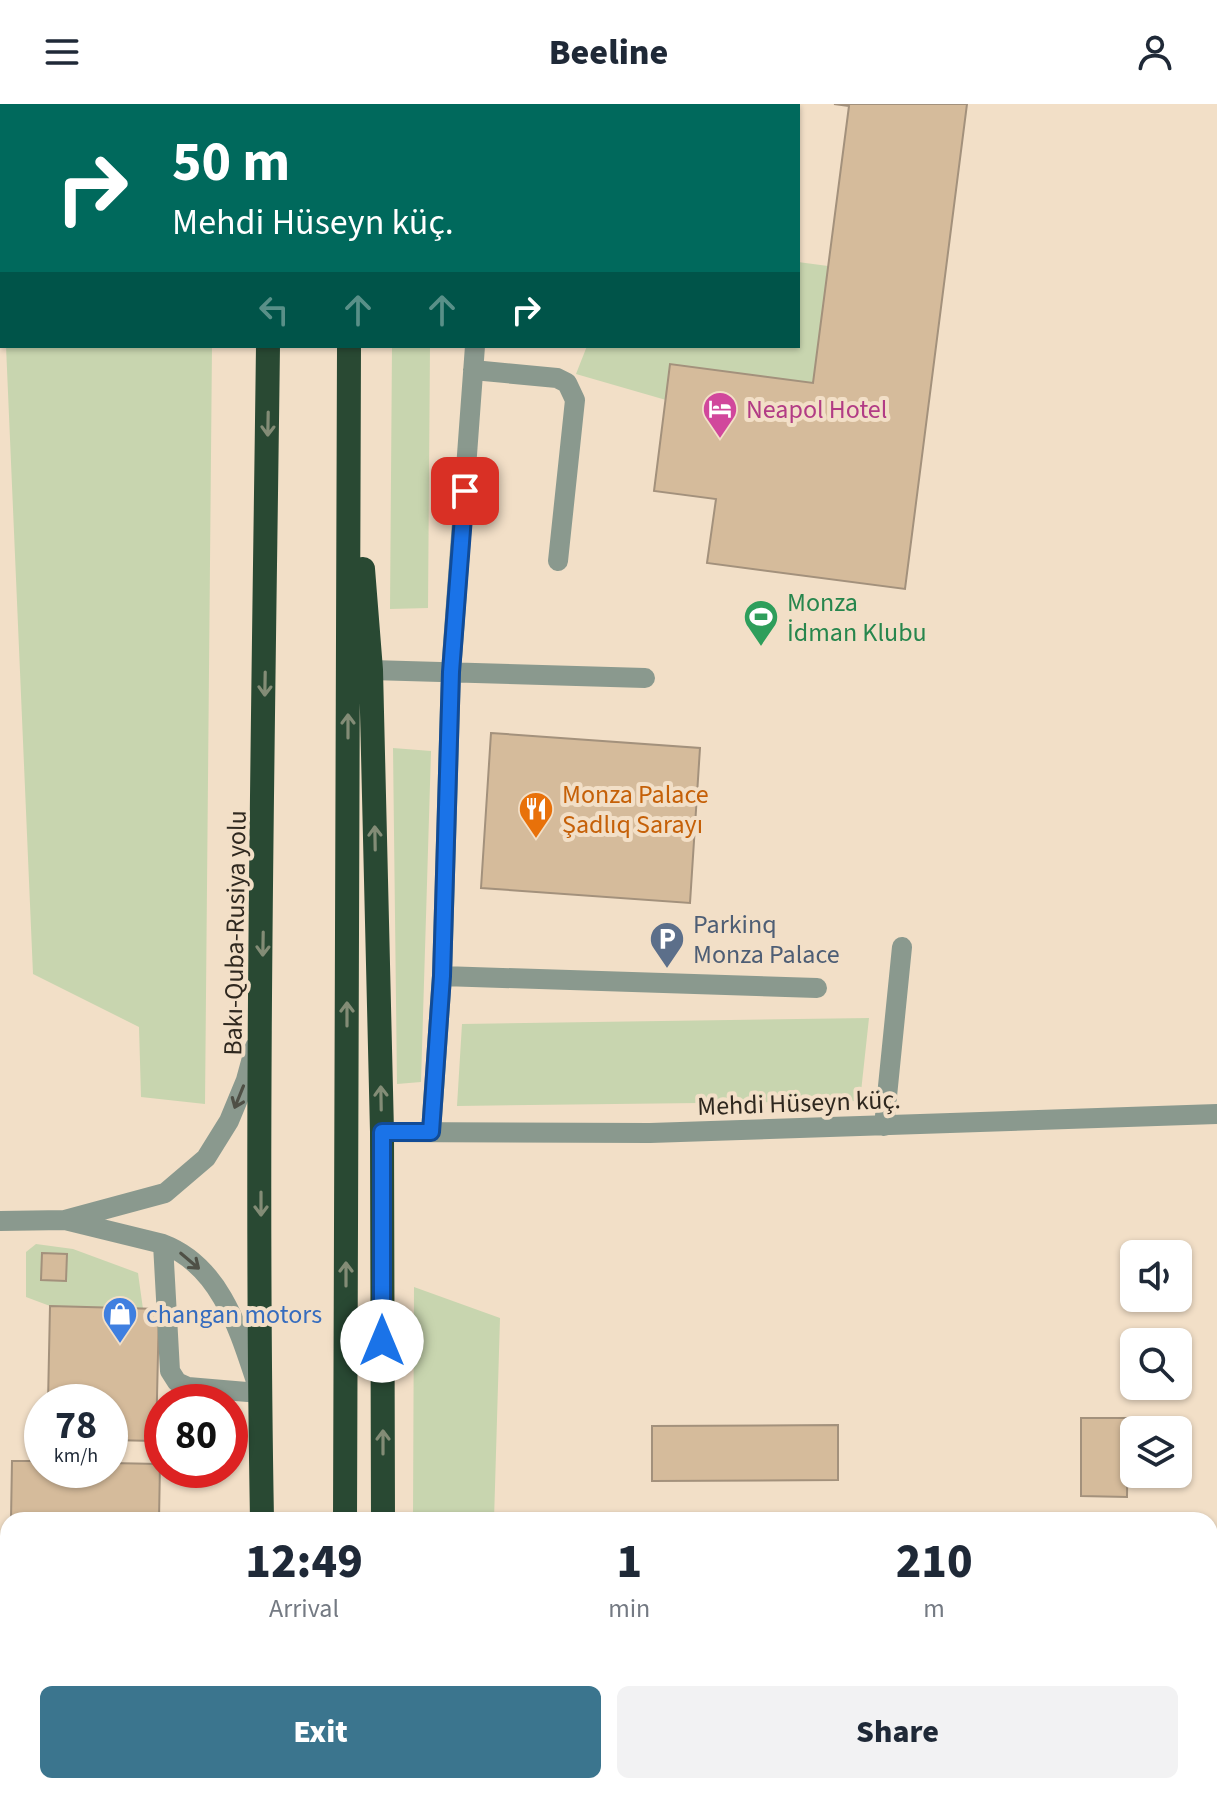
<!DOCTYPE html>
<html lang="en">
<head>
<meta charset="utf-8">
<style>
	:root { --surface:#fff; --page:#f2f2f3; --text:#1f2937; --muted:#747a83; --accent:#3b758e }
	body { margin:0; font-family:"Source Sans 3",sans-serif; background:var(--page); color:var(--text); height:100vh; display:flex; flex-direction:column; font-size:30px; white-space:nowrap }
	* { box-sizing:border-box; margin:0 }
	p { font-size:26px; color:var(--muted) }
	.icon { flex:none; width:44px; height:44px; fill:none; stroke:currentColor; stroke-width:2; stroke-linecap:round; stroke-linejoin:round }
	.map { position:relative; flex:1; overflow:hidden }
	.drawer { position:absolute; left:0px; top:1408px; width:1218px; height:282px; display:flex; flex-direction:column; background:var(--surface); border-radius:24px 24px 0 0; box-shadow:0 2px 6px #0004 }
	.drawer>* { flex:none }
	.hud { position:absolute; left:0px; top:0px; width:800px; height:244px; box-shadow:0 2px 6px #0004; background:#00695c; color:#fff; overflow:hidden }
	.buttons { position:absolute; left:1120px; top:1136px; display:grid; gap:16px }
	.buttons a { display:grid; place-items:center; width:72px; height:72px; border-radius:12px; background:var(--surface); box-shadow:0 2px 6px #0004; font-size:40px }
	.speed { position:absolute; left:24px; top:1280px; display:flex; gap:16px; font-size:40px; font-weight:700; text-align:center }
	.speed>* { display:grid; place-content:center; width:104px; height:104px; border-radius:50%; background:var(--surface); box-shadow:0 2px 6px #0004; line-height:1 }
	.speed small { font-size:20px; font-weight:400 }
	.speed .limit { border:12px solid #d22; background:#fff; color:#111 }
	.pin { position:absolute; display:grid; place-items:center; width:68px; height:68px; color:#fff; margin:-34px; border-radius:16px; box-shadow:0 4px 12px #0006 }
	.me { position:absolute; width:88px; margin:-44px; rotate:0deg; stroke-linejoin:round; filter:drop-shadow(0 0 6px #0008) }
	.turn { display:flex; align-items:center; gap:28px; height:168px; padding:0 40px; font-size:36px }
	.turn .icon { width:104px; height:104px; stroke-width:2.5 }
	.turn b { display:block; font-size:56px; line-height:68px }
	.lanes { display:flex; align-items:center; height:76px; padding:0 40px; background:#0003; justify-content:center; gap:40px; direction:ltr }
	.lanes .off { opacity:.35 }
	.eta { display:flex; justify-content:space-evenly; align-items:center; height:136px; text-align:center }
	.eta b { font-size:48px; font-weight:800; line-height:56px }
	.button { display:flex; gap:16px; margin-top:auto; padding:16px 40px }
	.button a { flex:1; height:92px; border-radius:12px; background:var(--accent); color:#fff; font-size:32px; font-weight:800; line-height:92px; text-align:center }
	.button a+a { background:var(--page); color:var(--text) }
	header { display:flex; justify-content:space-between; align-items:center; height:104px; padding:0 40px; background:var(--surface); font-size:36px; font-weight:800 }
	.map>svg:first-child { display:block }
</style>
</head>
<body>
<header><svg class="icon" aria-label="menu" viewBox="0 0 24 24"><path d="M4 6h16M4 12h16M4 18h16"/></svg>Beeline<svg class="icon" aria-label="person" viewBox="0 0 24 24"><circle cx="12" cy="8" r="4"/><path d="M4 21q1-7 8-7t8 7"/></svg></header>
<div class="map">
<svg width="1217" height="1689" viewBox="0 0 1217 1689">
	<rect width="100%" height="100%" fill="#f2dfc7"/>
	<path fill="#c8d5af" d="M 0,0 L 215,0 L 2,2 L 2,142 Z
		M 798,158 L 828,162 L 813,279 L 671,260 L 666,296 L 576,270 L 587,242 L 798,242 Z
		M 6,242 L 212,242 L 205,1000 L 141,993 L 139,923 L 33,870 Z
		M 392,242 L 430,242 L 428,504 L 390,505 Z
		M 393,644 L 431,647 L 421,978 L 397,980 Z
		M 869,914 L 860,997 L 457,1002 L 462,920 Z
		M 36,1140 L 73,1145 L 138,1169 L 143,1205 L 50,1202 L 26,1193 L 26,1148 Z
		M 414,1183 L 500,1214 L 494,1416 L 413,1412 Z"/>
	<path fill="#d5bb9b" stroke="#a3917c" stroke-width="2" d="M 834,0 L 967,0 L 905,485 L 707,459 L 716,395 L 654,387 L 670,260 L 813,279 L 849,2 Z
		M 491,629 L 700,644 L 690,799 L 481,784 Z
		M 42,1149 L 67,1150 L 66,1177 L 41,1176 Z
		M 50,1202 L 159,1205 L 156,1337 L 110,1336 L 110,1298 L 48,1298 Z
		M 1081,1314 L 1128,1314 L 1127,1393 L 1081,1392 Z
		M 838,1321 L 838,1376 L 652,1377 L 652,1322 Z
		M 12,1357 L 42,1357 L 42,1366 L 110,1366 L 110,1359 L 160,1360 L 159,1416 L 11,1416 Z
		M 1,1473 L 8,1473 L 8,1528 L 0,1527 Z
		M 76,1682 L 155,1682 L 155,1689 L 76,1689 Z
		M 747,1682 L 939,1682 L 939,1686 L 961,1686 L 961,1682 L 1045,1682 L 1045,1689 L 747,1689 Z"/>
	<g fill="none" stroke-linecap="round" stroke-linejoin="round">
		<path stroke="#8a998e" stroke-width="20" d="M 493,2 L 493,0
			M 473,266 L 557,274 L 567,279 L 575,296 L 558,457
			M 371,566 L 645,574
			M 442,872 L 817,884
			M 884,1022 L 902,843
			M 382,1028 L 650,1029 L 1217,1010
			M 431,1028 L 442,872 L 451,568 L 475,242
			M 65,1116 L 163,1140 C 224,1163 241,1234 260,1289 L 188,1283 L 177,1278 L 170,1267 L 163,1140
			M 0,1117 L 65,1116 L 165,1089 L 206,1054 L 229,1017 L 246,976 L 255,943
			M 560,1689 L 560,1682
			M 708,1689 L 708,1682
			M 1102,1689 L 1106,1682"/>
		<path stroke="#294933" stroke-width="24" d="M 271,2 L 271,0
			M 347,2 L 347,0
			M 363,465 L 371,566 L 382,1028 L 383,1416
			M 262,1416 C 255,1025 263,633 268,242
			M 345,1416 L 349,242
			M 383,1682 L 383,1689
			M 262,1689 L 262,1682
			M 344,1689 L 344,1682"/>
	</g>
	<defs><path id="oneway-shaft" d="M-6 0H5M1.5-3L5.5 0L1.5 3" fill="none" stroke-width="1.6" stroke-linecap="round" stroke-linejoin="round" transform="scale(2)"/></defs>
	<g stroke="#838c76">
		<use href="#oneway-shaft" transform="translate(268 320) rotate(91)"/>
		<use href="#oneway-shaft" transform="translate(265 580) rotate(91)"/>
		<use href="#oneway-shaft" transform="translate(348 622) rotate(-90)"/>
		<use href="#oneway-shaft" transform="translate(375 734) rotate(-91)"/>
		<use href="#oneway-shaft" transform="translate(263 840) rotate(91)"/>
		<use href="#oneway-shaft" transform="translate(347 910) rotate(-90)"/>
		<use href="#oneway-shaft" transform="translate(381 994) rotate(-91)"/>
		<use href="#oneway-shaft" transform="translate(261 1100) rotate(90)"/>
		<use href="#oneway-shaft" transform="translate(346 1170) rotate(-90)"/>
		<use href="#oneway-shaft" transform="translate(383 1338) rotate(-90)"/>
	</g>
	<g stroke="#4f5046">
		<use href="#oneway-shaft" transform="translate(239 993) rotate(112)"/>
		<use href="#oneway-shaft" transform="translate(190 1157) rotate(40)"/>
	</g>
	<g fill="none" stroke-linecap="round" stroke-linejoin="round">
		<defs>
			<path id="route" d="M 382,1237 L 382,1028 L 431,1028 L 442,872 L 451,568 L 465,387"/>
		</defs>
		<use href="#route" stroke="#114b97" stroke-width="20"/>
		<use href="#route" stroke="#1a73e8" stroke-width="14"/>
	</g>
	<defs>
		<symbol id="hotel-pin" viewBox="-11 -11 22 30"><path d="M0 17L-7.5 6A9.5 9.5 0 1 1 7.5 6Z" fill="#d1479c" stroke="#f2dfc7"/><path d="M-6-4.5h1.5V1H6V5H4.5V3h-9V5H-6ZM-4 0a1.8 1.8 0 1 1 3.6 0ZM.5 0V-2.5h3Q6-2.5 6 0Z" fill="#fff"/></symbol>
		<symbol id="stadium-pin" viewBox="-11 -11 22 30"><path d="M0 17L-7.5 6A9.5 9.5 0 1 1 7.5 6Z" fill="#2e9e5b" stroke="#f2dfc7"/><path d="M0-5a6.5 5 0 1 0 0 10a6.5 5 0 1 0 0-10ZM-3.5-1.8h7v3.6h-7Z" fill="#fff"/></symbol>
		<symbol id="restaurant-pin" viewBox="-11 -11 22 30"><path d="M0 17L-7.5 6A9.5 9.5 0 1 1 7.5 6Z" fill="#e8710a" stroke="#f2dfc7"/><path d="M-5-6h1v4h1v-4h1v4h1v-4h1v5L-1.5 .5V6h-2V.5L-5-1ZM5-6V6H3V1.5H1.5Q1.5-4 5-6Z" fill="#fff"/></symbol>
		<symbol id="parking-pin" viewBox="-11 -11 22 30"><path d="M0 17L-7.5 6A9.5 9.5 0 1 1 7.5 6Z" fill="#5c6f8a" stroke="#f2dfc7"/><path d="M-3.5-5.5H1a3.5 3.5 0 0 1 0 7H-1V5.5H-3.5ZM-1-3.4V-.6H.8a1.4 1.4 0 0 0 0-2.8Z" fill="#fff"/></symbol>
		<symbol id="shop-pin" viewBox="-11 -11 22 30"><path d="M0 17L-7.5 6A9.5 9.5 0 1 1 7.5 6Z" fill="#3f7fe0" stroke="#f2dfc7"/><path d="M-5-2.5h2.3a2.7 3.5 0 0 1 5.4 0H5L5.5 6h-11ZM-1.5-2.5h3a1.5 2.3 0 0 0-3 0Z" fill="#fff"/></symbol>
	</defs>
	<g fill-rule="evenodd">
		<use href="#hotel-pin" x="700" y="285" width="40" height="54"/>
		<use href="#stadium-pin" x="741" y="493" width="40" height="54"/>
		<use href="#restaurant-pin" x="516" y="685" width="40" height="54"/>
		<use href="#parking-pin" x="647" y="815" width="40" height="54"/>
		<use href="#shop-pin" x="100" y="1190" width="40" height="54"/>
	</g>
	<g text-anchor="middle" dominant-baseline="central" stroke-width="8" stroke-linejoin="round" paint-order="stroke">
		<g font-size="26" fill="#b23c85" stroke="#f2dfc7" text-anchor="start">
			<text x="746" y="305">Neapol Hotel</text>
		</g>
		<g font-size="26" fill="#27864d" stroke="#f2dfc7" text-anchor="start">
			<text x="787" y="498">Monza<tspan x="787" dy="30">İdman Klubu</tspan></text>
		</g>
		<g font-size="26" fill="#c56008" stroke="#f2dfc7" text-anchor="start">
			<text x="562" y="690">Monza Palace<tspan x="562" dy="30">Şadlıq Sarayı</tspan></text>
		</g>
		<g font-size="26" fill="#4e5e75" stroke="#f2dfc7" text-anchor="start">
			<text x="693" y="820">Parkinq<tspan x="693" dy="30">Monza Palace</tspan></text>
		</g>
		<g font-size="26" fill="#2f281f" stroke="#f2dfc7">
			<text transform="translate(235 829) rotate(-89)">Bakı-Quba-Rusiya yolu</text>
			<text transform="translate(799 999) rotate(-2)">Mehdi Hüseyn küç.</text>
		</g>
		<g font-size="26" fill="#366cbe" stroke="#f2dfc7" text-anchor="start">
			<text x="146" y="1210">changan motors</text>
		</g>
	</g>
</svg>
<div class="buttons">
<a><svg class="icon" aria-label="sound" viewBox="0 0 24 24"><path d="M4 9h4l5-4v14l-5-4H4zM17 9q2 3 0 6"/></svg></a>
<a><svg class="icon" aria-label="search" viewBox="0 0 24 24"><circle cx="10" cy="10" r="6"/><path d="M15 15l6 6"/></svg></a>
<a><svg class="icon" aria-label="layers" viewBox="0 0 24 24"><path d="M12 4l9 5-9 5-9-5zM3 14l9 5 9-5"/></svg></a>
</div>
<div class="speed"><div>78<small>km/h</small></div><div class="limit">80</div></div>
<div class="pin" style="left:465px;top:387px;background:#d93025"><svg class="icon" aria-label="arrive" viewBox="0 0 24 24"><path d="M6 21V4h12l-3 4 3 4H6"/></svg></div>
<svg class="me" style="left:382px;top:1237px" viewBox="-20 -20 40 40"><circle r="19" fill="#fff"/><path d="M0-13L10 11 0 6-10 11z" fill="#1a73e8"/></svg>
<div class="hud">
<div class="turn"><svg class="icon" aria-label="right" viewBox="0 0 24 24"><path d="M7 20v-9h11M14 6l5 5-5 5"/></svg><div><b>50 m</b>Mehdi Hüseyn küç.</div></div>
<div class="lanes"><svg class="icon off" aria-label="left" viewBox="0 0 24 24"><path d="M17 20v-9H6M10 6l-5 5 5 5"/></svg><svg class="icon off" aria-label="ahead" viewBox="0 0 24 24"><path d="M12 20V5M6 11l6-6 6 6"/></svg><svg class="icon off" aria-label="ahead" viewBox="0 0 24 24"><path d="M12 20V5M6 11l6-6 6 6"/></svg><svg class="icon" aria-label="right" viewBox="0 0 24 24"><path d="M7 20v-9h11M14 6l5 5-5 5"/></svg></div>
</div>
<section class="drawer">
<div class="eta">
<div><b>12:49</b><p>Arrival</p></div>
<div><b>1</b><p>min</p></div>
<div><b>210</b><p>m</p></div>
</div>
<div class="button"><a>Exit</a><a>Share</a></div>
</section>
</div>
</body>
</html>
